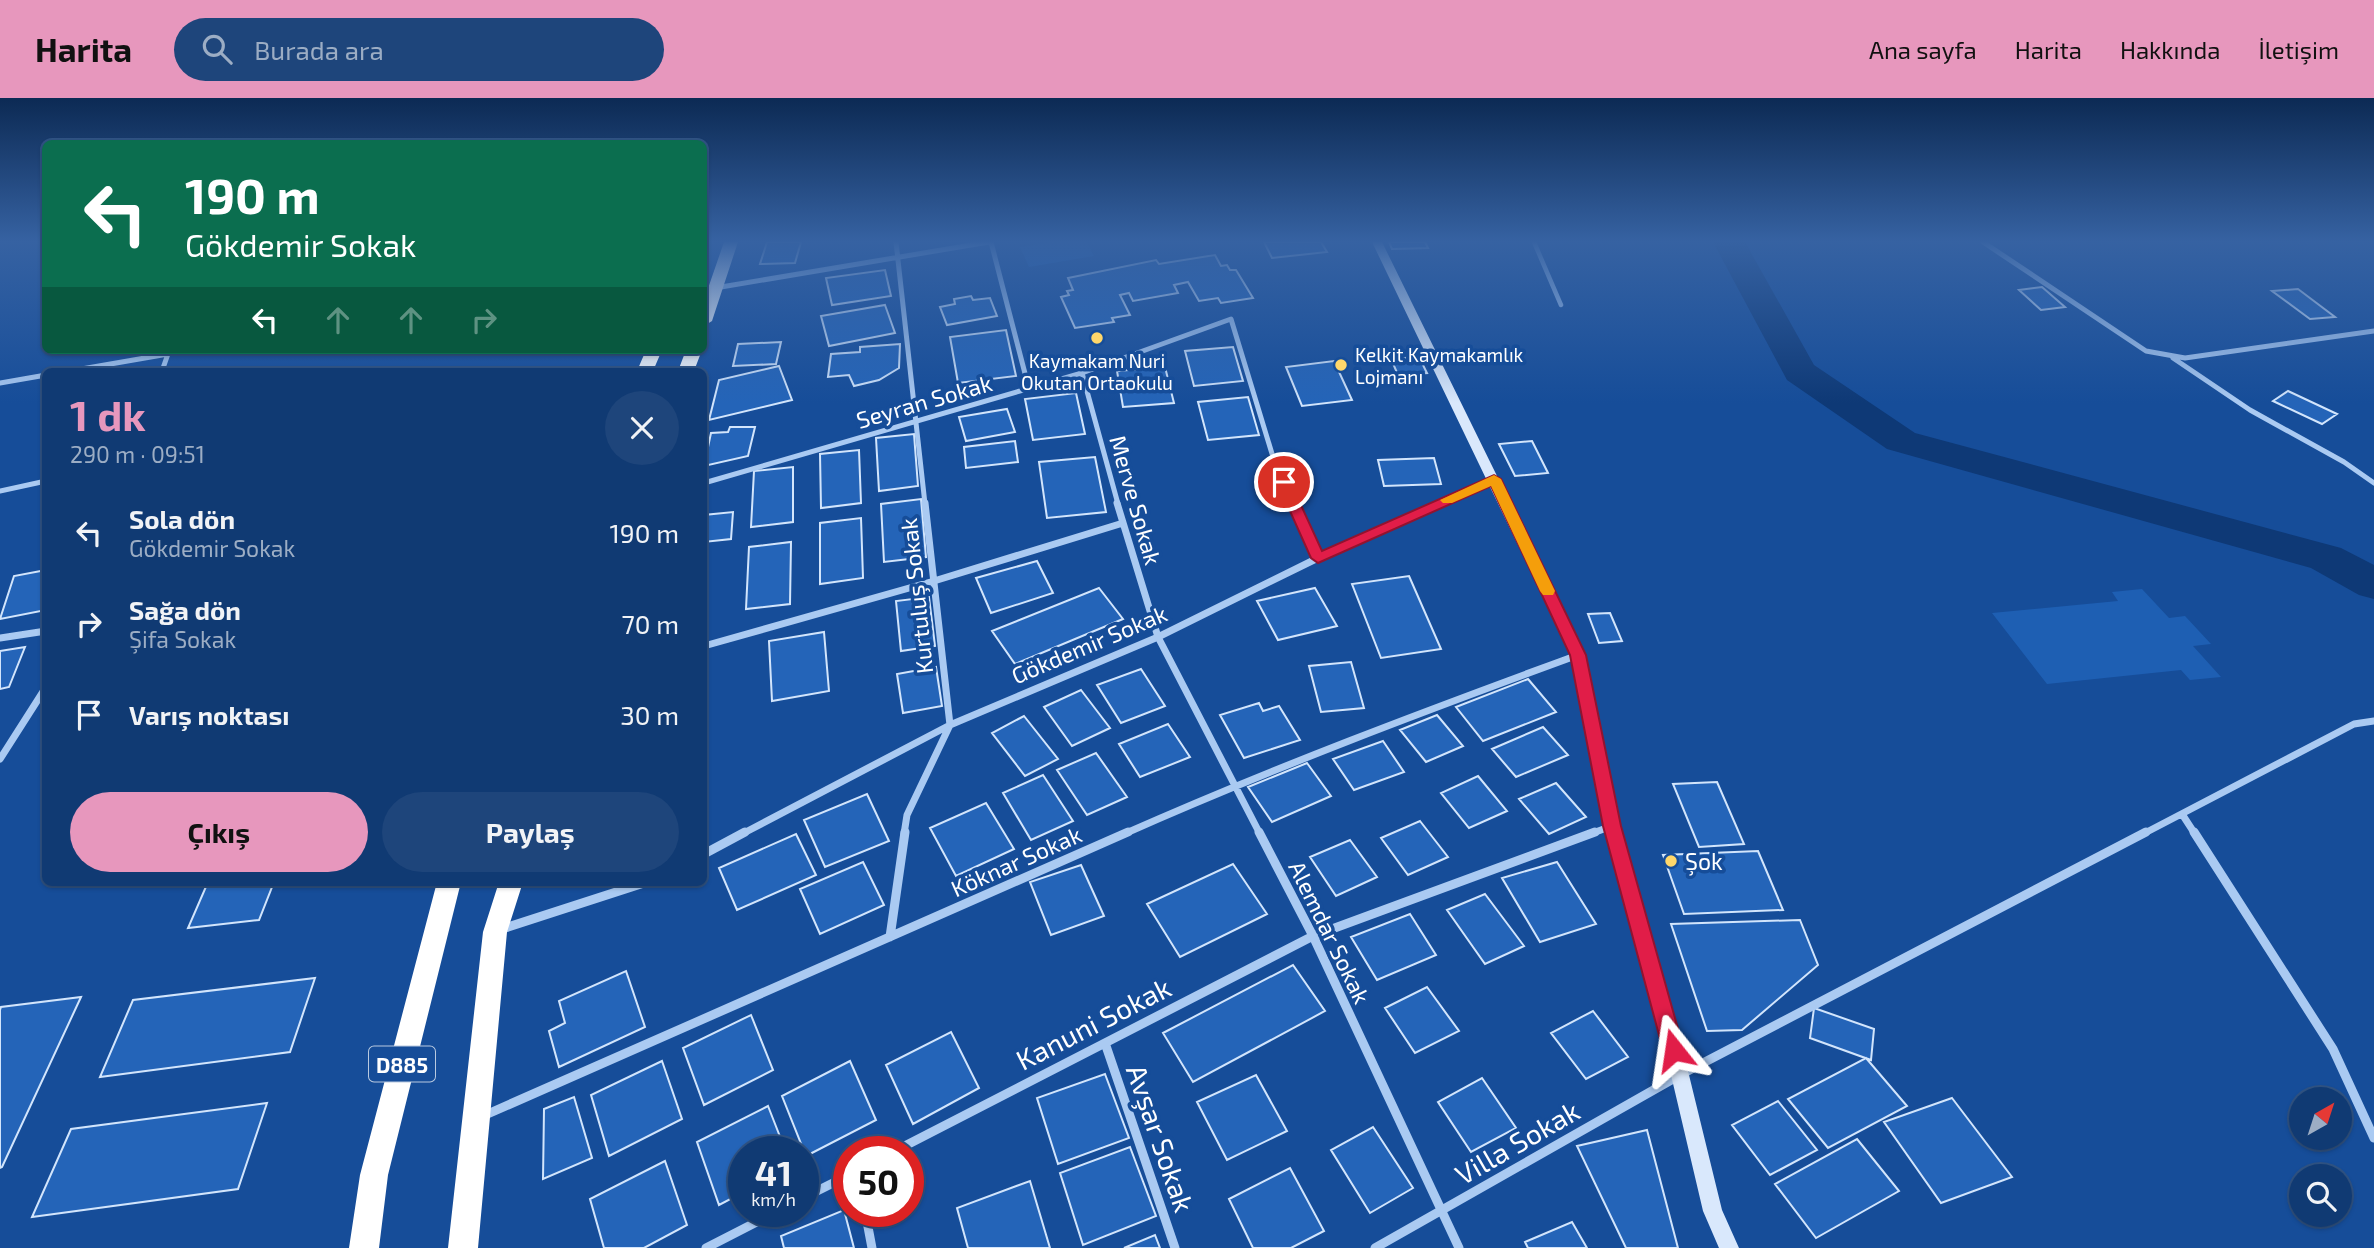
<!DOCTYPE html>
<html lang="tr">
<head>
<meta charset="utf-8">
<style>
	:root { --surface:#103a73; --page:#1e457b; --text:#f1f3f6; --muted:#9cadc4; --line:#305485; --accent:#e797bd }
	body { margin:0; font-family:"Exo 2",sans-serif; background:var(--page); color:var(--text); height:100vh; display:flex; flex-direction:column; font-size:26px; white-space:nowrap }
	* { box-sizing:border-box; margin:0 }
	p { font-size:23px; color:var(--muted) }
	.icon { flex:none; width:38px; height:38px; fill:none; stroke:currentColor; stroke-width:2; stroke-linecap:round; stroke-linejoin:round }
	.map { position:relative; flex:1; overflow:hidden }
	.drawer { position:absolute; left:42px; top:270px; width:665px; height:518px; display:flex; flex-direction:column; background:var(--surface); border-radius:10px; box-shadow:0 2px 5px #0004,0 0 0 2px var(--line) }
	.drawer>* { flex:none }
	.guide { position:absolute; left:42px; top:42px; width:665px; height:214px; border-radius:10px; box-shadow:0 2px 5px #0004,0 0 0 2px var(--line); background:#0b6e4f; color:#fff; overflow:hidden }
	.needle { width:46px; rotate:39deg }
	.buttons { position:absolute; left:2289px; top:989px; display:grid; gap:14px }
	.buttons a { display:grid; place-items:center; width:63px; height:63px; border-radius:50%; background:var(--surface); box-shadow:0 2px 5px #0004,0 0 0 2px var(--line); font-size:35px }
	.speed { position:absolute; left:728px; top:1038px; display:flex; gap:14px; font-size:35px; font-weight:700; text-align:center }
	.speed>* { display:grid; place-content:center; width:91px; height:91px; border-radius:50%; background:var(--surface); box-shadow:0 2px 5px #0004,0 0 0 2px var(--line); line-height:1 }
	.speed small { font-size:18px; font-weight:400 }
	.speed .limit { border:10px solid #d22; background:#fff; color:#111 }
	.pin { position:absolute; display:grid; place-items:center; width:60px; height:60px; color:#fff; margin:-30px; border:4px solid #fff; border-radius:50%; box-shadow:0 2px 7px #0007 }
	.me { position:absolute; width:77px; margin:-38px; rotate:345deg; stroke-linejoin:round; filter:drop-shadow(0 0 5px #0008) }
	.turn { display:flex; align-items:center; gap:24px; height:147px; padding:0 28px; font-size:32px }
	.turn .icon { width:91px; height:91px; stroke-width:2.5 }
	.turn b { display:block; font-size:49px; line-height:60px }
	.lanes { display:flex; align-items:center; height:66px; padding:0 28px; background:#0003; justify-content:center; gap:35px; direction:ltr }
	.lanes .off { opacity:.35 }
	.round { display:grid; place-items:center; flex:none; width:74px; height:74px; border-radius:37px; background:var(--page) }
	.head { display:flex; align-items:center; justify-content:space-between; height:119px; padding:0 28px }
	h1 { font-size:42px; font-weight:700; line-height:52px; color:var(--accent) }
	.cta { display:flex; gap:14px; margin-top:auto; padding:14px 28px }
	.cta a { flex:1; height:80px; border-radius:42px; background:var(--accent); color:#111; font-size:28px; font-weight:700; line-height:80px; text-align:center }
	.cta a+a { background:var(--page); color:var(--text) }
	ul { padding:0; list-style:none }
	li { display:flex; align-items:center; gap:21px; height:91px; padding:0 28px }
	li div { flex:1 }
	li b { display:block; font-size:26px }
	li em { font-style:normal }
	header { display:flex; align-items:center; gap:42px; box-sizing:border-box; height:98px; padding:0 35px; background:var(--accent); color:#111 }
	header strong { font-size:33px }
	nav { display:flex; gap:38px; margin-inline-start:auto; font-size:24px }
	.search { width:490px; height:63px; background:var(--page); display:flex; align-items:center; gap:18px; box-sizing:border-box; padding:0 24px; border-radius:38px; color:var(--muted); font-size:26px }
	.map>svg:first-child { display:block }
</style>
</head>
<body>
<header>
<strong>Harita</strong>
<div class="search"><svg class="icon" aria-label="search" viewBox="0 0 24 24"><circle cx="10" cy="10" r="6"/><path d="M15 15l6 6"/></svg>Burada ara</div>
<nav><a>Ana sayfa</a><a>Harita</a><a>Hakkında</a><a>İletişim</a></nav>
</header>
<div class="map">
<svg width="2374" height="1150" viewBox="0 0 2374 1150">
	<rect width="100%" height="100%" fill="#164d99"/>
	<path fill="#1e5fb3" d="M 1052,144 L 1087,144 L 1094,158 L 1029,169 L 1020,149 Z
		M 2142,491 L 2169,520 L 2185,518 L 2211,546 L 2193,548 L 2221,579 L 2190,582 L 2181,572 L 2047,586 L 1992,515 L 2118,503 L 2112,494 Z"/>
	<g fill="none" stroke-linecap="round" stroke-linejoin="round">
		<path fill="#0e3976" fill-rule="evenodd" d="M 1713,144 L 1745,144 L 1814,267 L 1915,335 L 2341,450 L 2374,467 L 2374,501 L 2359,497 L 2311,470 L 1887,351 L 1787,282 Z"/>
	</g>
	<path fill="#2464b8" stroke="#d2e5fc" stroke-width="2" d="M 767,144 L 801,144 L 795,165 L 760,166 Z
		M 1264,144 L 1321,144 L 1327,154 L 1272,160 Z
		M 1389,144 L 1425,144 L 1428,150 L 1392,151 Z
		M 1215,157 L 1221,168 L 1227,167 L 1230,172 L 1236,172 L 1253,200 L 1221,205 L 1218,200 L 1199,203 L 1188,184 L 1174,187 L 1178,195 L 1133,203 L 1129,195 L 1120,197 L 1130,217 L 1112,220 L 1114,224 L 1075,230 L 1061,199 L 1069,197 L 1067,193 L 1073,192 L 1068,180 L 1156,162 L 1159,166 Z
		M 885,172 L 891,198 L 832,207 L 826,180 Z
		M 2042,189 L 2065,209 L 2041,212 L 2019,192 Z
		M 2298,191 L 2335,219 L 2310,221 L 2272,193 Z
		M 971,198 L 973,202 L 990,200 L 997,218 L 947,227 L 940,209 L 955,206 L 954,201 Z
		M 885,207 L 895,235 L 829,248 L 821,218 Z
		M 1006,232 L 1016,278 L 958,285 L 950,239 Z
		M 781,244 L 776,266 L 733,268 L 738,246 Z
		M 900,246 L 899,270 L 879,282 L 854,288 L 849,277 L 828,279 L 831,256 L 860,254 L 860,249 Z
		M 1233,249 L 1243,283 L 1194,288 L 1185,253 Z
		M 1419,259 L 1427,275 L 1398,277 L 1391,261 Z
		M 1334,263 L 1352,302 L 1302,308 L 1286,269 Z
		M 779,268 L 792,302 L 709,322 L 719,282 Z
		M 1165,269 L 1174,305 L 1123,309 L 1117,273 Z
		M 2288,293 L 2337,316 L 2322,326 L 2273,303 Z
		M 1076,295 L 1085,336 L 1033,342 L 1025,301 Z
		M 1248,299 L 1259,337 L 1208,342 L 1198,304 Z
		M 1007,311 L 1015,334 L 966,343 L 959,319 Z
		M 730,329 L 755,329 L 748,358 L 704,368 L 711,335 L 728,334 Z
		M 914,336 L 918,388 L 879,393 L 876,340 Z
		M 1015,343 L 1018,364 L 966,370 L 964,349 Z
		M 1532,343 L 1548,375 L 1515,378 L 1499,346 Z
		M 859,352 L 861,405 L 821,410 L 820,356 Z
		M 1095,359 L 1106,414 L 1047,420 L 1039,364 Z
		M 1434,360 L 1441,386 L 1384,388 L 1378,362 Z
		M 793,369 L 793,424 L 751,429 L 754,373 Z
		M 921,401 L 926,459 L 884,464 L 881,406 Z
		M 733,414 L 731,441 L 704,444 L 704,417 Z
		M 861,420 L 863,480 L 820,486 L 820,425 Z
		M 791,444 L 790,506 L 746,511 L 749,449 Z
		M 1037,463 L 1053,495 L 991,515 L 976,480 Z
		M 46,472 L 46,512 L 0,521 L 14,478 Z
		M 1409,478 L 1441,551 L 1381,560 L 1352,486 Z
		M 1099,490 L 1123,521 L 1015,566 L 992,533 Z
		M 1315,490 L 1337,528 L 1278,542 L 1257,503 Z
		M 929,499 L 935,548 L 901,553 L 896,503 Z
		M 1610,515 L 1622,543 L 1599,545 L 1588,516 Z
		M 824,534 L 829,593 L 772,603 L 769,543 Z
		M 25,549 L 9,589 L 0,591 L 0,553 Z
		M 1351,564 L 1364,610 L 1321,614 L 1309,568 Z
		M 936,569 L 942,608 L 903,615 L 897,576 Z
		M 1141,571 L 1165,608 L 1121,625 L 1097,587 Z
		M 1528,581 L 1556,614 L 1483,643 L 1456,609 Z
		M 1081,592 L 1110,630 L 1072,648 L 1044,609 Z
		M 1259,605 L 1263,613 L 1279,608 L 1300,642 L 1244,660 L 1220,617 Z
		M 1437,617 L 1463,648 L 1426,664 L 1400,632 Z
		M 1024,618 L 1058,661 L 1025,678 L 992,635 Z
		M 1168,626 L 1190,659 L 1140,679 L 1119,646 Z
		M 1543,629 L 1568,657 L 1516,679 L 1492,651 Z
		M 1383,643 L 1404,674 L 1354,692 L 1333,661 Z
		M 1096,655 L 1127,699 L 1087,717 L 1057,672 Z
		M 1307,665 L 1331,698 L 1272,724 L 1248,689 Z
		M 1043,677 L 1073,723 L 1031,742 L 1003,695 Z
		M 1478,678 L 1507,713 L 1469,730 L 1441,695 Z
		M 1717,684 L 1744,746 L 1699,749 L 1673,686 Z
		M 1556,685 L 1586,719 L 1549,736 L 1519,701 Z
		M 867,696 L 889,743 L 825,769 L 804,722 Z
		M 986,705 L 1014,751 L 956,778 L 930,730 Z
		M 1420,723 L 1448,759 L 1408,777 L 1381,740 Z
		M 796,736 L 816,777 L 737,812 L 719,770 Z
		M 1350,742 L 1377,779 L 1336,798 L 1310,759 Z
		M 1758,753 L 1783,812 L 1684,816 L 1663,757 Z
		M 863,764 L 884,807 L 820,836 L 800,791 Z
		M 1557,764 L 1596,826 L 1540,844 L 1502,780 Z
		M 1233,766 L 1267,816 L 1180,859 L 1147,806 Z
		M 1081,767 L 1104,818 L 1051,837 L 1030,784 Z
		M 208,784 L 274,784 L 259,822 L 188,830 Z
		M 1485,796 L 1524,848 L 1485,866 L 1447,812 Z
		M 1410,816 L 1436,857 L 1377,882 L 1351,839 Z
		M 1800,822 L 1818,867 L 1742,932 L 1707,933 L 1671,826 Z
		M 1293,867 L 1325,913 L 1193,984 L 1163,935 Z
		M 626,873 L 645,929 L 559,969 L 549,933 L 565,925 L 559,903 Z
		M 315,880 L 290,954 L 100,979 L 133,902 Z
		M 1427,889 L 1459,933 L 1415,955 L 1385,910 Z
		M 81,899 L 2,1069 L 0,1070 L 0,912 L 1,909 Z
		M 1814,910 L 1874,931 L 1871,962 L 1810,940 Z
		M 1593,913 L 1628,959 L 1586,981 L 1551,935 Z
		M 751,917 L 773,972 L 704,1007 L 683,950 Z
		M 951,934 L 979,990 L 913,1026 L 886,967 Z
		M 1866,960 L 1907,1008 L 1828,1050 L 1788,1001 Z
		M 662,963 L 682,1021 L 609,1058 L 591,997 Z
		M 850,963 L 876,1022 L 806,1058 L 782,998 Z
		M 1105,976 L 1129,1040 L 1058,1066 L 1037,1000 Z
		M 1256,977 L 1287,1033 L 1227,1062 L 1197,1004 Z
		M 1482,980 L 1516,1030 L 1471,1054 L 1438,1004 Z
		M 574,999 L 592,1060 L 543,1081 L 544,1011 Z
		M 1952,1000 L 2012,1079 L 1941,1105 L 1884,1024 Z
		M 1778,1003 L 1817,1052 L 1770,1077 L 1732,1027 Z
		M 267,1005 L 238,1091 L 32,1119 L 71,1031 Z
		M 768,1008 L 786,1054 L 744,1054 L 744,1094 L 719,1107 L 697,1044 Z
		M 1373,1029 L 1413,1090 L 1370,1115 L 1331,1052 Z
		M 1647,1032 L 1678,1150 L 1626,1150 L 1577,1048 Z
		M 1857,1041 L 1899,1093 L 1816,1140 L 1775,1086 Z
		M 1130,1049 L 1156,1118 L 1083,1147 L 1060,1075 Z
		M 665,1063 L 687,1127 L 644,1150 L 604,1150 L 590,1101 Z
		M 1290,1070 L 1324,1133 L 1291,1150 L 1253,1150 L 1229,1101 Z
		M 1030,1083 L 1050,1150 L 968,1150 L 957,1110 Z
		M 844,1112 L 854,1150 L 784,1150 L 781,1138 Z
		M 1572,1124 L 1587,1150 L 1528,1150 L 1525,1144 Z
		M 1155,1137 L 1160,1150 L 1124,1150 Z"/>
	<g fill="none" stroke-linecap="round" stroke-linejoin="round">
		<path stroke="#aacaf2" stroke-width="4.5" d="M 1534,144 L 1561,207"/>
		<path stroke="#aacaf2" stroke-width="5" d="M 896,144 L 925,406
			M 991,144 L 1029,291
			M 1983,144 L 2146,253 L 2185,260 L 2374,233
			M 715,190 L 989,144
			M 2173,260 L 2250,312 L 2344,364 L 2374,385
			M 70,273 L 168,256
			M 162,273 L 169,253
			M 1082,275 L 1118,406
			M 0,285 L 46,277
			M 704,385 L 1082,275 L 1231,221 L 1273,359 L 1294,406
			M 0,393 L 46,383
			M 1437,406 L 1494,381"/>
		<path stroke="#aacaf2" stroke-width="7" d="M 1117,405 L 1158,539 L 1260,736
			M 1293,405 L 1318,460
			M 0,540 L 46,533
			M 704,548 L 934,483 L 1123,425
			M 0,661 L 46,589
			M 2182,716 L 2195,736
			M 742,736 L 950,627 L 1158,539 L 1318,460 L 1441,405
			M 904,736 L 907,717 L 950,627 L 925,405
			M 1124,736 C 1273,670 1425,613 1578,557
			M 1590,736 L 1612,728
			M 2143,736 L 2354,626 L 2374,623"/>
		<path stroke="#aacaf2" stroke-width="9" d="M 1259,734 L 1313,838 L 1459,1150
			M 2194,734 L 2333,951 L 2374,1040
			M 704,756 L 745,734
			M 502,831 L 647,784
			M 890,839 L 905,734
			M 1105,945 L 1175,1150
			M 483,1018 L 1128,734
			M 893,1054 L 1313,838 L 1595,734
			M 803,1100 L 849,1077
			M 865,1113 L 872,1150
			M 706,1150 L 778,1113
			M 1375,1150 L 1680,977 L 2146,734"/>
		<path fill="#d9e8fc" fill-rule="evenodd" d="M 1372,144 L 1382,144 L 1585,557 L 1620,728 L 1689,977 L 1722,1112 L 1739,1150 L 1719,1150 L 1703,1113 L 1671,977 L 1604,728 L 1571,557 Z"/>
		<path fill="#fff" fill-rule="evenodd" d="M 724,144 L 738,144 L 712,223 L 704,228 L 704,202 Z
			M 646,252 L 662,252 L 653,273 L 637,273 Z
			M 686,252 L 702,252 L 694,273 L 678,273 Z
			M 437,784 L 461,784 L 388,1077 L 379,1150 L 349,1150 L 360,1077 Z
			M 499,784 L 523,784 L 507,834 L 478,1150 L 448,1150 L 483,834 Z"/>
	</g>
	<linearGradient id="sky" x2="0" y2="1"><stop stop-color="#0c2a54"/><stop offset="0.47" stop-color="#3662a2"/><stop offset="1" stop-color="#3662a2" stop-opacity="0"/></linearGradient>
	<rect width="2374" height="305" fill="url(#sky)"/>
	<path fill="#e11d48" stroke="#92132f" stroke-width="2" d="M 1494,377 L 1501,381 L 1586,557 L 1621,728 L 1684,952 L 1681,958 L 1674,961 L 1666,958 L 1663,952 L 1603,728 L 1570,557 L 1491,388 L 1318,465 L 1311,460 L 1277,384 L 1279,381 L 1289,381 L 1322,453 Z"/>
	<path fill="#f59e0b" d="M 1494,377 L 1501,381 L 1555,493 L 1553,497 L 1543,497 L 1540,493 L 1491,388 L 1452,405 L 1443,405 L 1440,402 Z"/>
	<g fill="#ffd76b" stroke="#164d99" stroke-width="2.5">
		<circle cx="1097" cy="240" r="7"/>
		<circle cx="1341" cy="267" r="7"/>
		<circle cx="1671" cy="763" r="7"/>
	</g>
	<g text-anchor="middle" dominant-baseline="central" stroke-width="7" stroke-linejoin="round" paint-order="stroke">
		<g font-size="19" fill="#fff" stroke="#164d99" text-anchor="start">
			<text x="1355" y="256">Kelkit Kaymakamlık<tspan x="1355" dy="22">Lojmanı</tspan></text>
			<text x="1097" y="262" text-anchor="middle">Kaymakam Nuri<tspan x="1097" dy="22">Okutan Ortaokulu</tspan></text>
		</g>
		<rect fill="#164d99" stroke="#b9cae0" stroke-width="2" x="369" y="948.5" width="66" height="35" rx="5"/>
		<g font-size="21" font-weight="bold" fill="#fff">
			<text x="402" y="966">D885</text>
		</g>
		<g font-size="23" fill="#fff" stroke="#164d99">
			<text transform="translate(924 303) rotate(-16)">Seyran Sokak</text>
			<text transform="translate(1136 402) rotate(74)">Merve Sokak</text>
			<text transform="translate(916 498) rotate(-96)">Kurtuluş Sokak</text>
			<text transform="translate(1089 546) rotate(-23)">Gökdemir Sokak</text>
			<text transform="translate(1016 763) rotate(-24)">Köknar Sokak</text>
			<text transform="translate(1330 834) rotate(64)">Alemdar Sokak</text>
		</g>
		<g font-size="23" fill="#fff" stroke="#164d99" text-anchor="start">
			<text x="1685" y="763">Şok</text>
		</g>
		<g font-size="28" fill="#fff" stroke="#164d99">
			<text transform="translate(1093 925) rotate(-27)">Kanuni Sokak</text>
			<text transform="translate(1161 1040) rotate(71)">Avşar Sokak</text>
			<text transform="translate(1517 1044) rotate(-30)">Villa Sokak</text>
		</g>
	</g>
</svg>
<div class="buttons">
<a><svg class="needle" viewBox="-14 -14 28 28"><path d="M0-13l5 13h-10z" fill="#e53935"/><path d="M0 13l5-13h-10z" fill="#9cadc4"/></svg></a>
<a><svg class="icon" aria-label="search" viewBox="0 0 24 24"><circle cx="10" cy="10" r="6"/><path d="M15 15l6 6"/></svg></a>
</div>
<div class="speed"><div>41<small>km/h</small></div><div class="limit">50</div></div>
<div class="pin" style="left:1284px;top:384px;background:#d93025"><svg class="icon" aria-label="arrive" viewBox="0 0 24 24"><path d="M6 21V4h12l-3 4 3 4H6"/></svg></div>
<svg class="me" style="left:1674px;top:952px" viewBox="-20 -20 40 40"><path d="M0-17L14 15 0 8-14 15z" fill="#e11d48" stroke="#fff" stroke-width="4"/></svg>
<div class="guide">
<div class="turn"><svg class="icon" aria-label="left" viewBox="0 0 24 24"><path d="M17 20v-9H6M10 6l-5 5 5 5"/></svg><div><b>190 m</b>Gökdemir Sokak</div></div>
<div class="lanes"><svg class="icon" aria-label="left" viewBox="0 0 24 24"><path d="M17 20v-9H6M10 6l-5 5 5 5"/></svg><svg class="icon off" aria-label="ahead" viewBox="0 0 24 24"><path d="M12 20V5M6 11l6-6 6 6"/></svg><svg class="icon off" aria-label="ahead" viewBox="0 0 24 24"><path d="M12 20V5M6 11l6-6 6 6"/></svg><svg class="icon off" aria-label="right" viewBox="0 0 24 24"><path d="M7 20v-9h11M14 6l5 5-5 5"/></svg></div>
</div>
<section class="drawer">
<div class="head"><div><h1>1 dk</h1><p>290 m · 09:51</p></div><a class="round"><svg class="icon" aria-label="close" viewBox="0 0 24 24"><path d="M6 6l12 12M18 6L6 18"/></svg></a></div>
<ul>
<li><svg class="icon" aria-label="left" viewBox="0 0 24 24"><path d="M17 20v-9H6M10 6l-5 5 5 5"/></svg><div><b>Sola dön</b><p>Gökdemir Sokak</p></div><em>190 m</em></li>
<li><svg class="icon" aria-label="right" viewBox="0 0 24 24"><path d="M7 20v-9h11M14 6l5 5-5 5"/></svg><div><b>Sağa dön</b><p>Şifa Sokak</p></div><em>70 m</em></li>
<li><svg class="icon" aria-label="arrive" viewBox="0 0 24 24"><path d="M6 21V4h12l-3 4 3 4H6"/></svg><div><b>Varış noktası</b></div><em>30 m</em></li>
</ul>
<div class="cta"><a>Çıkış</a><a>Paylaş</a></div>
</section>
</div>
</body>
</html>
